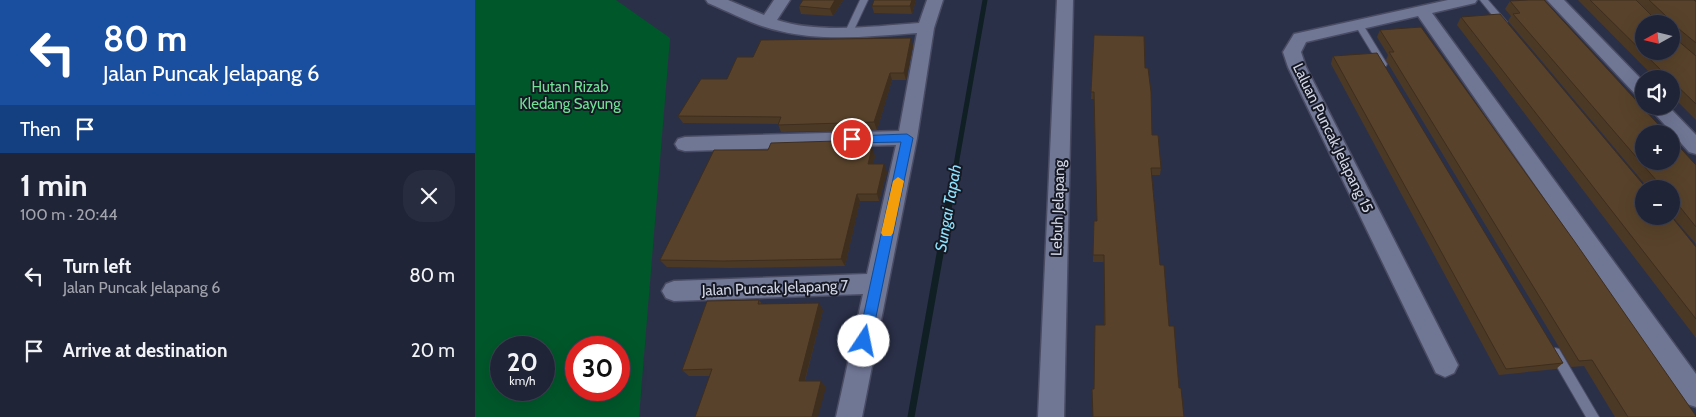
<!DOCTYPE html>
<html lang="en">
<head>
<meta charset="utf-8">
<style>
	:root { --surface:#202437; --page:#282c3f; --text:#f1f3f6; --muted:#a2a4ad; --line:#3d4152 }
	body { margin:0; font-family:Cabin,sans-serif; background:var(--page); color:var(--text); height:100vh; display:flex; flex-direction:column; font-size:19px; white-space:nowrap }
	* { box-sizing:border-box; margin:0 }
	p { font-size:16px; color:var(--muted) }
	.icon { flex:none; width:28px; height:28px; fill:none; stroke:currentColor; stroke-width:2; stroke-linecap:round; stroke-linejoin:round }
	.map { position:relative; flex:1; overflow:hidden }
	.panel { display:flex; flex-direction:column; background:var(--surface); width:475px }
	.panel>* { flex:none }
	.hud { background:#1a4fa0; color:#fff; overflow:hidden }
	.needle { width:32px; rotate:262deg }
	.buttons { position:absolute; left:1160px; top:15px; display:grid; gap:10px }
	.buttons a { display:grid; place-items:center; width:45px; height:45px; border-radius:50%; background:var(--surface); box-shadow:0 5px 20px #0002,0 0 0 1px var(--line); font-size:25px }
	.speed { position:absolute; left:15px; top:336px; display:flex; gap:10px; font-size:25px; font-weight:700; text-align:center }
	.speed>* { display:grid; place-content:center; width:65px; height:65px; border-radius:50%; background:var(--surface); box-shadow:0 5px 20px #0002,0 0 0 1px var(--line); line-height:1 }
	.speed small { font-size:12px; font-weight:400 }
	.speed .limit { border:8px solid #d22; background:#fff; color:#111 }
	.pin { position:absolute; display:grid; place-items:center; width:42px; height:42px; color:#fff; margin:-21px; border:2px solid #fff; border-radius:50%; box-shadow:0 1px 5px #0007 }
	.me { position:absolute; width:55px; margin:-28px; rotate:11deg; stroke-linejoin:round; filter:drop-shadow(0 0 4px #0008) }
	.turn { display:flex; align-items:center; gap:18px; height:105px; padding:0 20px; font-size:22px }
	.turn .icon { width:65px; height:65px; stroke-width:2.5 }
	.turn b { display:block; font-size:35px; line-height:42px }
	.then { display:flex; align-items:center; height:48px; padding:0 20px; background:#0003; gap:10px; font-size:19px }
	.round { display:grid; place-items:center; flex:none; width:52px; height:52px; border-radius:20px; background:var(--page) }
	.headline { display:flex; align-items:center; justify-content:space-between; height:85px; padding:0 20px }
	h1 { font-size:30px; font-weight:700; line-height:38px }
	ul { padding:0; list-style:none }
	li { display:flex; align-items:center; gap:15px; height:75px; padding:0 20px }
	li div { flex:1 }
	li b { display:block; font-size:19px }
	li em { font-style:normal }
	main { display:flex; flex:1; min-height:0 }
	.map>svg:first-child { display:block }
</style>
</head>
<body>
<main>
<section class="panel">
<div class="hud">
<div class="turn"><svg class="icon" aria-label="left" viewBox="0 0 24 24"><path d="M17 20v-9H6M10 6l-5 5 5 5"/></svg><div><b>80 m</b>Jalan Puncak Jelapang 6</div></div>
<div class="then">Then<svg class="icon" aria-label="arrive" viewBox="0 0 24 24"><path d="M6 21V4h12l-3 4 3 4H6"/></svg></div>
</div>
<div class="headline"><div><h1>1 min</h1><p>100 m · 20:44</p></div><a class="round"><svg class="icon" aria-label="close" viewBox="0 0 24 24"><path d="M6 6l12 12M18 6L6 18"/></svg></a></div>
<ul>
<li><svg class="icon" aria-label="left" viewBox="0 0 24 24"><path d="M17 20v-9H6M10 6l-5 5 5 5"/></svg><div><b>Turn left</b><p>Jalan Puncak Jelapang 6</p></div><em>80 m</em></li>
<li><svg class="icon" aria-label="arrive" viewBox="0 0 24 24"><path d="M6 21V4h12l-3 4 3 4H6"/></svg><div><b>Arrive at destination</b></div><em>20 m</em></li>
</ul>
</section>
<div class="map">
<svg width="1221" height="417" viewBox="0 0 1221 417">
	<rect width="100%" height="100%" fill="#2b3049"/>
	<path fill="#00572a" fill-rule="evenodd" d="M 0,0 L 141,0 L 195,38 L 164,417 L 0,417 ZM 26,348 L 69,348 L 69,390 L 26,390 ZM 101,348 L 144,348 L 144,390 L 101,390 Z"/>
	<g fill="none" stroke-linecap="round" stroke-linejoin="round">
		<path stroke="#0f1f24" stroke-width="5" d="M 478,182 L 510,0"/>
		<path stroke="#0f1f24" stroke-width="7" d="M 436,417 L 478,181"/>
		<defs>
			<path id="lane" d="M 385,0 L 393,0 L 378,32 L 377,34 L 371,34 L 370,32 Z
				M 1005,0 L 1013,0 L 1032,22 L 1032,26 L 1026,26 Z
				M 881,23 L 887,23 L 912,64 L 911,66 L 905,66 L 880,25 Z
				M 1080,348 L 1084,349 L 1124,417 L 1111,417 L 1074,353 L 1076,349 Z"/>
			<path id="street" d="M 231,0 L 253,0 L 289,15 L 299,0 L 315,0 L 302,20 C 344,34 400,26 444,23 L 452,0 L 468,0 L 459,28 L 442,138 L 387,417 L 361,417 L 388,294 L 199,301 L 191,298 L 187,291 L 191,284 L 199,281 L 392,274 L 421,145 L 210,151 L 203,149 L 200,144 L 203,139 L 210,137 L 424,131 L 442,33 C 397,36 349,42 305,31 C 280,26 257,13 233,3 Z
				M 582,0 L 598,0 L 589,417 L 563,417 Z
				M 973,0 L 1002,0 L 1000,3 L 957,13 L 1221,374 L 1221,407 L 1212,404 L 943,16 L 831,42 L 826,52 L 831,67 L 983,365 L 979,373 L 970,377 L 961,373 L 813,67 L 808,52 L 819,34 Z
				M 1072,0 L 1089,0 L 1169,82 L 1169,99 L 1163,97 Z
				M 1173,106 L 1193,106 L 1221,135 L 1221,154 L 1214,152 Z"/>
		</defs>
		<use href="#lane" stroke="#494c63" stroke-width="2"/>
		<use href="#street" stroke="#494c63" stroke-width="3"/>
		<use href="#lane" fill="#707795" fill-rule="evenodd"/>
		<use href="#street" fill="#707795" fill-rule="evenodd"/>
	</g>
	<path fill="#4c3925" d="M 368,0 L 358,16 L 326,14 L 324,6 Z
		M 441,0 L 437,14 L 399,13 L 397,6 Z
		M 1103,0 L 1219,0 L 1221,2 L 1221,56 L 1213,49 L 1221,56 L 1221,120 L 1196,95 L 1196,79 L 1181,79 Z
		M 1035,1 L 1221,165 L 1221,244 L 1196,215 L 1196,189 L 1173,189 L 1173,188 L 1033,21 L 1036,16 L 1030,9 Z
		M 986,17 L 1221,247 L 1221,338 L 982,25 Z
		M 905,30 L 1221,417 L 1140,417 L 1109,366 L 1096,367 L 911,60 L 913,55 L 902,37 Z
		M 619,35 L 670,68 L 677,135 L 686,168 L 685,175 L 677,175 L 619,389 L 629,325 L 629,262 L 618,262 L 619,221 L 622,221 L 619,99 L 616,99 Z
		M 438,46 L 431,80 L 417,80 L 402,130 L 306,132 L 303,124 L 208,123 L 203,116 L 252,79 L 278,57 Z
		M 858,56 L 1088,363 L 1081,369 L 1024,375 L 856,64 Z
		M 394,140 L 396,148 L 400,156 L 398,164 L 412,172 L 404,201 L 385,201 L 370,266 L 255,268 L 192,267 L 185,260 Z
		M 284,300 L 287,304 L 348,310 L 330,381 L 351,387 L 235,376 L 214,376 L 207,370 Z"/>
	<path fill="#3e2e1e" d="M 360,0 L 368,0 L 358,16 L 355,9 Z
		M 437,0 L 441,0 L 437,14 L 435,6 Z
		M 436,38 L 438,46 L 431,80 L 429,73 Z
		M 415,73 L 417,80 L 402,130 L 399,122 Z
		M 394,140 L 396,148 L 394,156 L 391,148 Z
		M 397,148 L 400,156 L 396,172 L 393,164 Z
		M 409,164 L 412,172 L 404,201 L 402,194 Z
		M 382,194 L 385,201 L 370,266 L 366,259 Z
		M 344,303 L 348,310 L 328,387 L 324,381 Z
		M 346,381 L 351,387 L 343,417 L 337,417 Z"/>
	<path fill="#58422b" stroke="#3e2e1e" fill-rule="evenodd" d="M 328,0 L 360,0 L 355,9 L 324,6 Z
		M 399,0 L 437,0 L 435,6 L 397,6 Z
		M 1054,0 L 1069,0 L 1192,134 L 1169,134 L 1169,161 L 1196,161 L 1196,138 L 1221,165 L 1221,227 L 1205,207 L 1196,207 L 1196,189 L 1178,189 L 1181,180 L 1038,14 L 1045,13 L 1035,1 Z
		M 1115,0 L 1161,0 L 1179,18 L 1189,18 L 1191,16 L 1174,0 L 1219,0 L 1221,2 L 1221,43 L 1204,29 L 1201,29 L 1201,39 L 1221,56 L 1221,104 L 1196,80 L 1196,79 L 1195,79 ZM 1169,24 L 1196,24 L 1196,51 L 1169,51 Z
		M 1025,14 L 1172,189 L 1169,189 L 1169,216 L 1196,216 L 1221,247 L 1221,319 L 986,17 Z
		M 946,27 L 1100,242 L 1221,416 L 1221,417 L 1153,417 L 1117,360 L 1104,361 L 914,52 L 919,52 L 905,30 Z
		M 619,35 L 669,36 L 670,68 L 673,68 L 676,92 L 677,135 L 683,135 L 686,168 L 676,168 L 685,265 L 689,265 L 694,326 L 699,326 L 704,388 L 706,388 L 709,417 L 618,417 L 617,389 L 619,389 L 620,325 L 630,325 L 629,255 L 618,255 L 619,221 L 622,221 L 619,92 L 616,92 Z
		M 436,38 L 429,73 L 415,73 L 399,122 L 303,125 L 306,117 L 203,116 L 226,79 L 252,79 L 262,57 L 278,57 L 286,40 Z
		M 902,53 L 1088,363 L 1031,369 L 858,56 Z
		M 394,140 L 391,148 L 397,148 L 393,164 L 409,164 L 402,194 L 382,194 L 366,259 L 249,261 L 185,260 L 239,150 L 293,150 L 296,143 Z
		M 284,300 L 283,304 L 344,303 L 324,381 L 346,381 L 337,417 L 220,417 L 237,369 L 207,370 L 232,301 Z"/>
	<path fill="#1a73e8" stroke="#114b97" d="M 432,134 L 438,138 L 396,341 L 394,345 L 389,347 L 385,345 L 383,341 L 426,142 L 377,143 L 371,139 L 377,136 Z"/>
	<path fill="#f59e0b" d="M 423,177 L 429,181 L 418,233 L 416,236 L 408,236 L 406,233 L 418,181 Z"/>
	<g text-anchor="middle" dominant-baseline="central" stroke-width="4" stroke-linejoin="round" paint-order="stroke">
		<g font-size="15" fill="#6ee194" stroke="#161924">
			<text x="95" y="87">Hutan Rizab<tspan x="95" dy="17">Kledang Sayung</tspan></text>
		</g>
		<g font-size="15" fill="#d2d6e7" stroke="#161924">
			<text transform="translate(858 138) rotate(64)">Laluan Puncak Jelapang 15</text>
			<text transform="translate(583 208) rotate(-88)">Lebuh Jelapang</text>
			<text transform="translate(300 288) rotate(-2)">Jalan Puncak Jelapang 7</text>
		</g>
		<g font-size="16" font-style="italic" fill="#8ee4ff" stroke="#161924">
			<text transform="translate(473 208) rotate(-80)">Sungai Tapah</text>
		</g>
	</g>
</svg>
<div class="buttons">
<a><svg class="needle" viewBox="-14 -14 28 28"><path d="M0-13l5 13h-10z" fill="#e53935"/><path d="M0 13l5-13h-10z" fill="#a2a4ad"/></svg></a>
<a><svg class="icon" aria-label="sound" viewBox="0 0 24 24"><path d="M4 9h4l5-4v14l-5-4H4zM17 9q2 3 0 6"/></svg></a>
<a>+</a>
<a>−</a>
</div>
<div class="speed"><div>20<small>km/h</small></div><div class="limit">30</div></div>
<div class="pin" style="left:377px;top:139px;background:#d93025"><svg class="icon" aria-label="arrive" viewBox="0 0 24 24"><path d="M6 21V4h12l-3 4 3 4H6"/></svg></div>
<svg class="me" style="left:389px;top:341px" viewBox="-20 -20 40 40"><circle r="19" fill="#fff"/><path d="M0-13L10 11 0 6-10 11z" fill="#1a73e8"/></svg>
</div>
</main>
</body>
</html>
